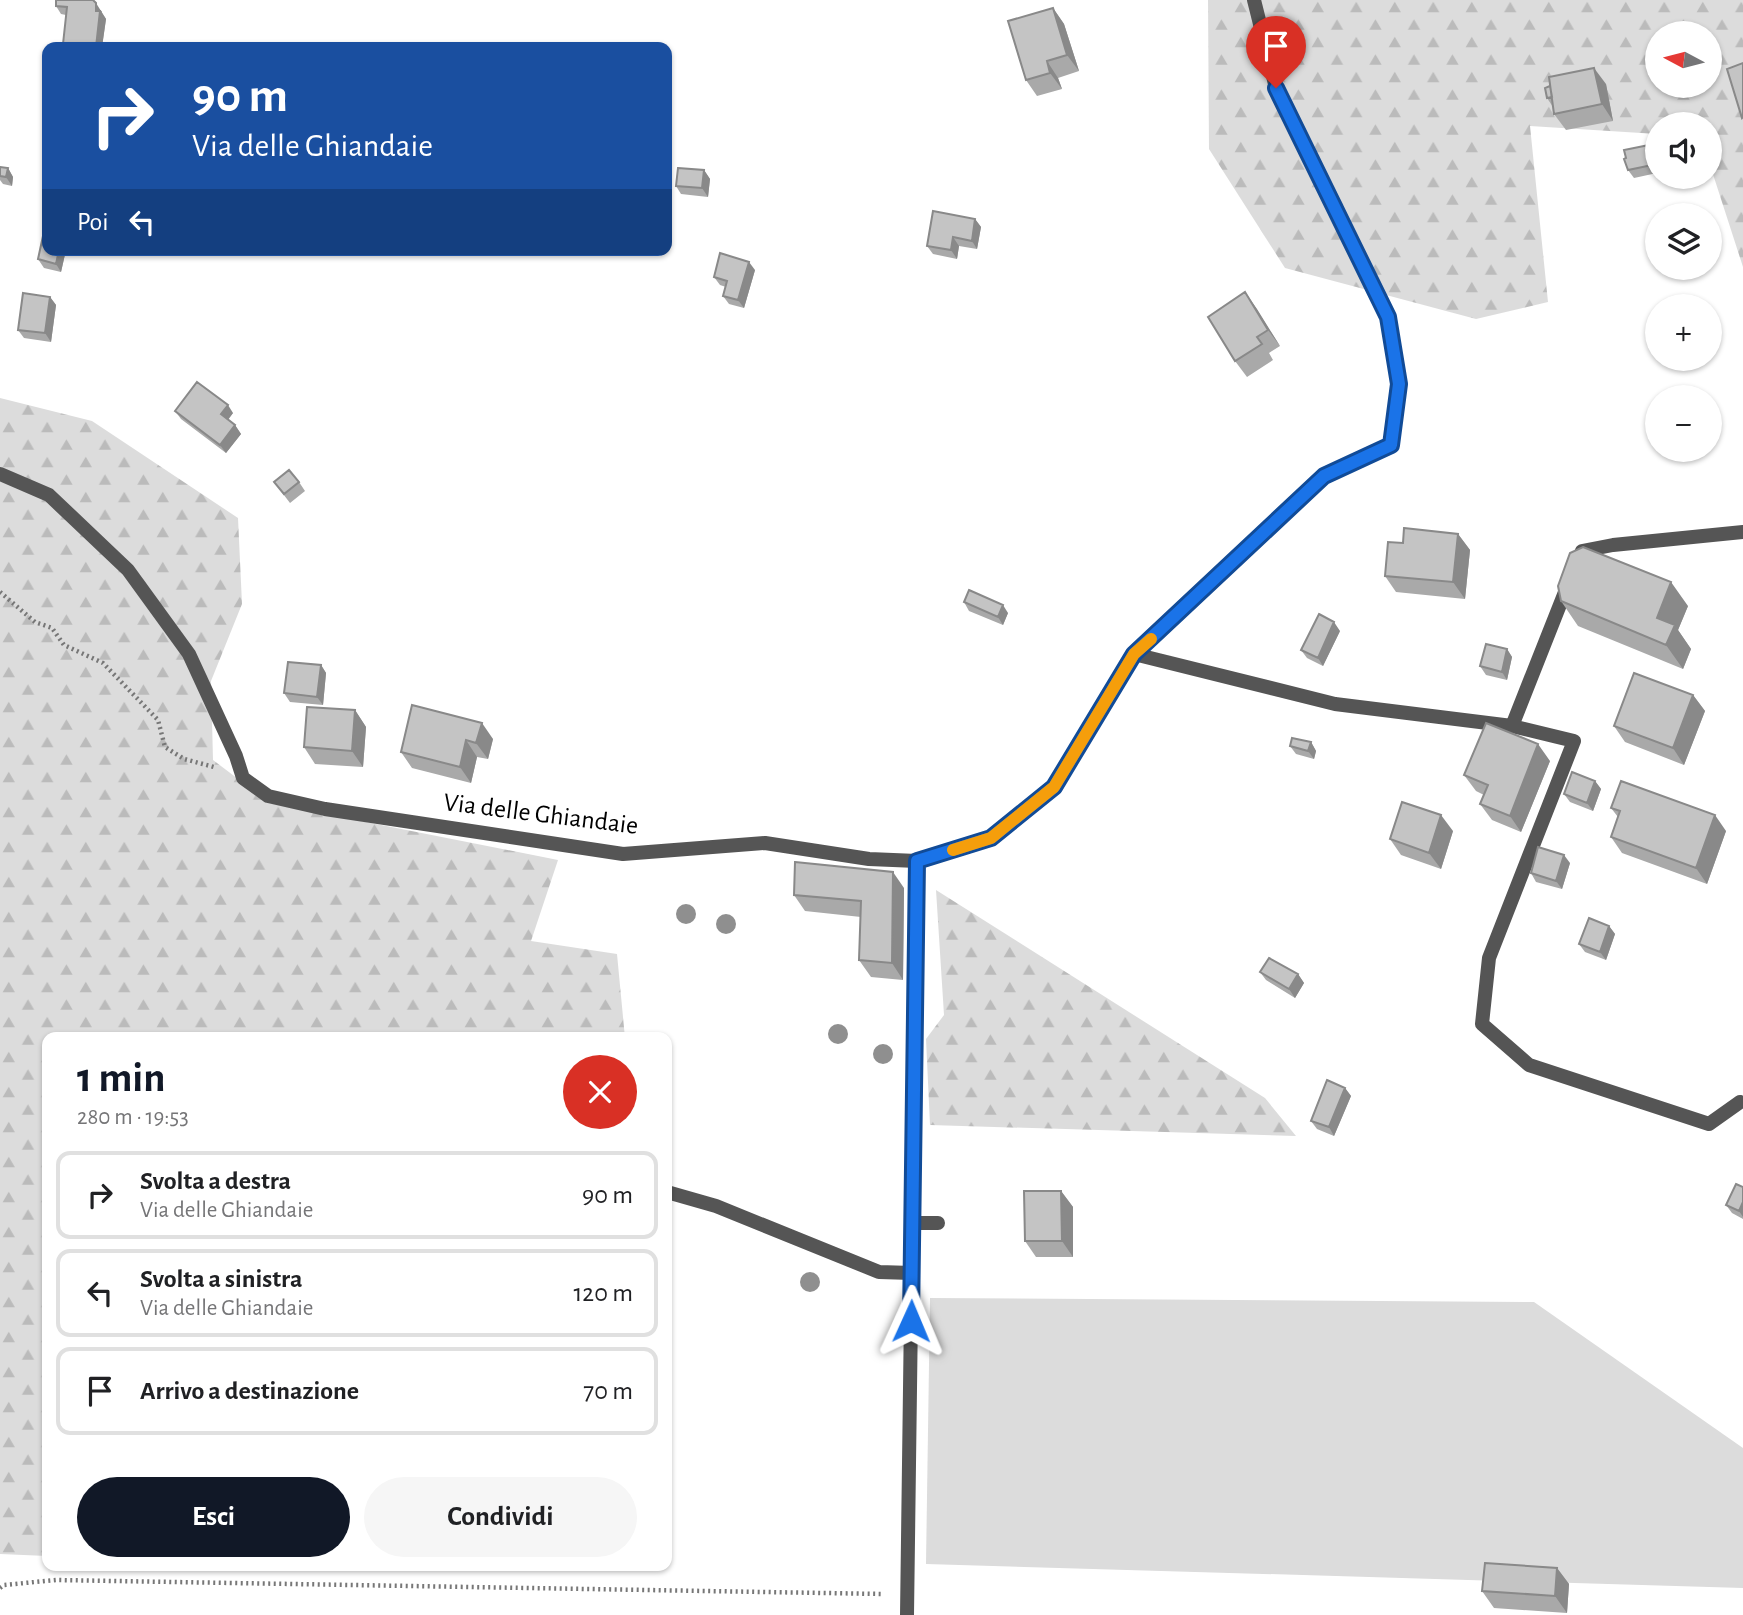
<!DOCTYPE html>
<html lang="it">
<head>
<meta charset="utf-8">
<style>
	:root { --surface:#fff; --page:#f6f6f6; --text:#202124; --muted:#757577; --line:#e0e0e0; --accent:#111827 }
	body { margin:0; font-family:"Alegreya Sans",sans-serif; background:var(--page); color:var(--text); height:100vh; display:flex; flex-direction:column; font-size:26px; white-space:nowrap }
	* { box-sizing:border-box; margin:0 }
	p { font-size:23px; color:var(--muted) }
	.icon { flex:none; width:38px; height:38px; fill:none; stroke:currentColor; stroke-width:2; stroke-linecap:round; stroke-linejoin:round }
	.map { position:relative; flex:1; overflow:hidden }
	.panel { position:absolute; left:42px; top:1032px; width:630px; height:539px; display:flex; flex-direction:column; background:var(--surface); border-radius:14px; box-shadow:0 2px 5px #0004 }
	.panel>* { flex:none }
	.banner { position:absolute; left:42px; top:42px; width:630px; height:214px; border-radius:14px; box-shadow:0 2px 5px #0004; background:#1a4fa0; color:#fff; overflow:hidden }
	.needle { width:46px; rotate:277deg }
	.controls { position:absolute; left:1645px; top:21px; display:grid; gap:14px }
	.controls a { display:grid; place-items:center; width:77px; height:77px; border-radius:50%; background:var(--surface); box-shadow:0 2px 5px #0004; font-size:35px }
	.pin { position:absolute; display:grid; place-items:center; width:60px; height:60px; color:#fff; margin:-72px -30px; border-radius:50% 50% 50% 0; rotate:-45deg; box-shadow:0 0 7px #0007 }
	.pin .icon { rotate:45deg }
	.me { position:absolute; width:77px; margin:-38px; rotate:1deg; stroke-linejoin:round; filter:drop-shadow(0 0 5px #0008) }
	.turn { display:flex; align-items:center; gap:24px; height:147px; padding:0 35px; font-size:32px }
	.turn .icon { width:91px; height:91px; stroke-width:2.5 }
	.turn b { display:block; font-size:49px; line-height:60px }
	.then { display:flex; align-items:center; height:66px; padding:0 35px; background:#0003; gap:14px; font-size:26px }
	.round { display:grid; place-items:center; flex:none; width:74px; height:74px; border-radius:37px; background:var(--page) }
	.summary { display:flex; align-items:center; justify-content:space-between; height:119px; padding:0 35px }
	h1 { font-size:42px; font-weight:600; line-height:52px; color:var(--accent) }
	.button { display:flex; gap:14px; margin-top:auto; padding:14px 35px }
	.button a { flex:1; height:80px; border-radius:42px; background:var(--accent); color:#fff; font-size:28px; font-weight:600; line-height:80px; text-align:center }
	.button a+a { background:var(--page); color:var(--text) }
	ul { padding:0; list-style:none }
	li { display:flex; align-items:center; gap:21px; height:88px; margin:0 14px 10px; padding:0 21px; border:4px solid var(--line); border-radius:14px }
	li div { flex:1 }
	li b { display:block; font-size:26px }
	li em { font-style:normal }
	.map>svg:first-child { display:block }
</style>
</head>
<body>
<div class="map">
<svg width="1743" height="1615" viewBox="0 0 1743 1615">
	<defs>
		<pattern id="forest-firs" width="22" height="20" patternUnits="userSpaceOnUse" patternTransform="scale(1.75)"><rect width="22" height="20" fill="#dcdcdc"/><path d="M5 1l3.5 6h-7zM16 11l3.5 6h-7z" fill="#bbb"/></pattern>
	</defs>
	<rect width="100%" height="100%" fill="#fff"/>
	<path fill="#dcdcdc" d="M 930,1298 L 1534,1302 L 1743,1448 L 1743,1588 L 926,1564 Z"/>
	<path fill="url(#forest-firs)" fill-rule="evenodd" d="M 1208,0 L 1743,0 L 1743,267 L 1710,165 L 1710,124 L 1657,124 L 1657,134 L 1530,126 L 1548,302 L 1476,319 L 1285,268 L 1209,149 ZM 1657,33 L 1710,33 L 1710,86 L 1657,86 Z
		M 0,398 L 92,421 L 238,518 L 242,604 L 211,681 L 213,760 L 270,803 L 558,860 L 531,941 L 617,954 L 625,1038 L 47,1038 L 47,1556 L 0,1554 Z
		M 936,890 L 1265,1098 L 1296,1136 L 930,1125 L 926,1039 L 944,1015 Z"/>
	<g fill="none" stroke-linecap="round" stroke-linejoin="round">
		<path stroke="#777" stroke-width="4.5" stroke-dasharray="2 3.5" stroke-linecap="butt" d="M 0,592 L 35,622 L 52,628 L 64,645 L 103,663 L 158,720 L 165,747 L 184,759 L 214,767
			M 0,1588 L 4,1585 L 56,1580 L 883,1594"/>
		<path stroke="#555" stroke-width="14" d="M 1579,558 L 1582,551 L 1613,545 L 1743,532
			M 1134,654 L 1335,704 L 1512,726 L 1574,741 L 1489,958 L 1482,1024 L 1529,1065 L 1709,1124 L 1740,1102
			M 1512,726 L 1567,587
			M 667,1192 L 716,1206 L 879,1272 L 912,1273
			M 912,1223 L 938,1223"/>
		<path stroke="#555" stroke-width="14" d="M 0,474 L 49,495 L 128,570 L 189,654 L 236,756 L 243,778 L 268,796 L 325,809 L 623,854 L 765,843 L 869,859 L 917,861 L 991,838 L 1054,787 L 1134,654 L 1324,476 L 1391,445 L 1399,384 L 1388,318 L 1276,88 L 1254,0
			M 907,1615 L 917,861"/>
	</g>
	<g fill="#8f8f8f">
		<circle cx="686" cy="914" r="10"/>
		<circle cx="726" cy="924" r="10"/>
		<circle cx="838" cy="1034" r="10"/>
		<circle cx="883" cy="1054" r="10"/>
		<circle cx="810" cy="1282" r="10"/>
	</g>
	<path fill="#a9a9a9" d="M 56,6 L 102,11 L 102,13 L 106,19 L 102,47 L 65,47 L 63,44 L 66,15 L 61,14 Z
		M 1053,8 L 1064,24 L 1079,71 L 1058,78 L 1062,89 L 1037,96 L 1026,80 Z
		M 1606,84 L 1613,121 L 1566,130 L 1554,114 L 1553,107 L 1547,98 Z
		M 1657,148 L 1657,173 L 1634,178 L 1628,170 Z
		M 0,167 L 8,168 L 13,177 L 12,186 L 3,184 L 0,180 Z
		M 704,170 L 710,179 L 708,197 L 681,194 L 676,186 Z
		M 975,219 L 981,227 L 977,249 L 959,246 L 957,259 L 933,254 L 927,246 Z
		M 47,250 L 66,250 L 61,272 L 44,268 L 38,259 Z
		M 755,270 L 744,308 L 729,304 L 723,296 L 726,287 L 720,285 L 714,277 Z
		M 1245,292 L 1280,346 L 1269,353 L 1273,360 L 1247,377 L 1235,361 Z
		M 50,297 L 56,305 L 51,342 L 24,338 L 18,330 Z
		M 175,411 L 233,413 L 228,420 L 235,425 L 241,434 L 226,453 L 181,419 Z
		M 274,482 L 299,482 L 305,491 L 290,503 Z
		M 1458,534 L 1470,550 L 1465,599 L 1396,592 L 1385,576 L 1403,543 Z
		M 1561,601 L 1688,606 L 1678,630 L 1691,649 L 1683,669 L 1578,626 Z
		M 964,602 L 1008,613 L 1003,625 L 969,611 Z
		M 1340,631 L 1323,666 L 1307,658 L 1301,650 Z
		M 1507,649 L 1512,657 L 1507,680 L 1486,675 L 1480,666 Z
		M 321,665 L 326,673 L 323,705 L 290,702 L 284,693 Z
		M 1693,695 L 1705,711 L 1684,765 L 1625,742 L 1614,726 Z
		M 412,705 L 493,739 L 488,759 L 477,757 L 471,783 L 412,768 L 401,752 Z
		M 355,710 L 366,727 L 363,767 L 315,764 L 304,747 Z
		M 1311,742 L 1316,751 L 1314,759 L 1296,754 L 1290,746 Z
		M 1550,761 L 1521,832 L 1492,820 L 1480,804 L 1484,795 L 1476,791 L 1464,775 Z
		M 1595,781 L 1601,789 L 1593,811 L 1570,802 L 1564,794 Z
		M 1611,808 L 1726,831 L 1707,884 L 1622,853 L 1611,837 L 1618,817 Z
		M 1453,831 L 1441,869 L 1401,855 L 1390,839 Z
		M 1570,863 L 1562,889 L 1536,882 L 1531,873 Z
		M 904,888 L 903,980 L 871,977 L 859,960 L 861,917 L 805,911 L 794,895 Z
		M 1609,926 L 1615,934 L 1606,960 L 1585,952 L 1579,944 Z
		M 1260,972 L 1298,974 L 1304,983 L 1295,998 L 1266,980 Z
		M 1345,1088 L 1351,1096 L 1334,1136 L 1317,1129 L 1311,1121 Z
		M 1743,1187 L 1743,1219 L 1732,1213 L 1726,1205 Z
		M 1061,1191 L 1073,1207 L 1073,1257 L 1036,1257 L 1025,1241 Z
		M 1557,1568 L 1569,1584 L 1567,1613 L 1494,1608 L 1482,1591 Z"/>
	<path fill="#898989" d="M 96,3 L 106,19 L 102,47 L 96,47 Z
		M 1053,8 L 1064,24 L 1079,71 L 1067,55 Z
		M 1047,61 L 1058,78 L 1062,89 L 1050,73 Z
		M 1594,68 L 1606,84 L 1613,121 L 1602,104 Z
		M 8,168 L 13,177 L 12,186 L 6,177 Z
		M 704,170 L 710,179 L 708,197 L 702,188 Z
		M 975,219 L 981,227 L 977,249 L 972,241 Z
		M 953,237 L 959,246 L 957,259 L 951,250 Z
		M 59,250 L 66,250 L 61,272 L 56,264 Z
		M 749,262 L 755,270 L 744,308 L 738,300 Z
		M 1245,292 L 1257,309 L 1280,346 L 1268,330 Z
		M 50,297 L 56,305 L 51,342 L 45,333 Z
		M 228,405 L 233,413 L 226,422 L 221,414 Z
		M 235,425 L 241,434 L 226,453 L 220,445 Z
		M 1458,534 L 1470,550 L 1465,599 L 1453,582 Z
		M 1671,582 L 1688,606 L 1678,630 L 1691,649 L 1683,669 L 1666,645 L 1657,618 Z
		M 1003,605 L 1008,613 L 1003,625 L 998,617 Z
		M 1334,622 L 1340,631 L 1323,666 L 1318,658 Z
		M 1507,649 L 1512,657 L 1507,680 L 1502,672 Z
		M 321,665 L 326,673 L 323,705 L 317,697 Z
		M 1693,695 L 1705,711 L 1684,765 L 1673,748 Z
		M 355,710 L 366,727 L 363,767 L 352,751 Z
		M 482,723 L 493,739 L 488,759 L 476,743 Z
		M 466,740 L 477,757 L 471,783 L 460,767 Z
		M 1311,742 L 1316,751 L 1314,759 L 1308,751 Z
		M 1538,744 L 1550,761 L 1521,832 L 1510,816 Z
		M 1595,781 L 1601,789 L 1593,811 L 1587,803 Z
		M 1441,815 L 1453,831 L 1441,869 L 1429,853 Z
		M 1715,815 L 1726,831 L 1707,884 L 1696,868 Z
		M 1564,855 L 1570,863 L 1562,889 L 1556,881 Z
		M 893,872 L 904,888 L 903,980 L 892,963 Z
		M 1609,926 L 1615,934 L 1606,960 L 1600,952 Z
		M 1298,974 L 1304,983 L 1295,998 L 1289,989 Z
		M 1345,1088 L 1351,1096 L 1334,1136 L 1329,1127 Z
		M 1061,1191 L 1073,1207 L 1073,1257 L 1062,1241 Z
		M 1743,1202 L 1743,1217 L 1739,1211 Z
		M 1557,1568 L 1569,1584 L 1567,1613 L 1555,1596 Z"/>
	<path fill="#c4c4c4" stroke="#898989" stroke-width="2" d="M 56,0 L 93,0 L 96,3 L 96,11 L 100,11 L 96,47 L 80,47 L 80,46 L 63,44 L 67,7 L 56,6 Z
		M 1053,8 L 1067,55 L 1047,61 L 1050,73 L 1026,80 L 1008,21 Z
		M 1743,63 L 1743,117 L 1742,118 L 1727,69 Z
		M 1594,68 L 1602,104 L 1554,114 L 1549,77 Z
		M 1550,86 L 1552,97 L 1547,98 L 1545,88 Z
		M 1654,144 L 1657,164 L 1628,170 L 1624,159 L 1626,158 L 1624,150 Z
		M 0,167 L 8,168 L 6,177 L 0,176 Z
		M 678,168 L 704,170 L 702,188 L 676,186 Z
		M 933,211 L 975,219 L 972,241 L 953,237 L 951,250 L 927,246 Z
		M 43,236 L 47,237 L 47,250 L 59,250 L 56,264 L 38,259 Z
		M 720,253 L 749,262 L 738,300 L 723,296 L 727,281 L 714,277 Z
		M 1245,292 L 1268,330 L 1257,337 L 1262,344 L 1235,361 L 1208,317 Z
		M 23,293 L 50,297 L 45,333 L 18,330 Z
		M 197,382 L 228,405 L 221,414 L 235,425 L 220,445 L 175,411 Z
		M 289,470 L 299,482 L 284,494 L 274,482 Z
		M 1404,528 L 1458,534 L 1453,582 L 1385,576 L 1388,542 L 1403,543 Z
		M 1583,547 L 1671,582 L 1657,618 L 1675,625 L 1666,645 L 1561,601 L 1558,586 L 1570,553 Z
		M 969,590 L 1003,605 L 998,617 L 964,602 Z
		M 1319,614 L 1334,622 L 1318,658 L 1301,650 Z
		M 1486,644 L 1507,649 L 1502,672 L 1480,666 Z
		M 288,662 L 321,665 L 317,697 L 284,693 Z
		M 1634,673 L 1693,695 L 1673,748 L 1614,726 Z
		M 412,705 L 482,723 L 476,743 L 466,740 L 460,767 L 401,752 Z
		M 307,707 L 355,710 L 352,751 L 304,747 Z
		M 1486,723 L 1538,744 L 1510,816 L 1480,804 L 1488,785 L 1464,775 Z
		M 1292,738 L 1311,742 L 1308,751 L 1290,746 Z
		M 1572,772 L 1595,781 L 1587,803 L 1564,794 Z
		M 1621,781 L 1715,815 L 1696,868 L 1611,837 L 1620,811 L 1611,808 Z
		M 1402,802 L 1441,815 L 1429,853 L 1390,839 Z
		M 1538,847 L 1564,855 L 1556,881 L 1531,873 Z
		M 795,862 L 893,872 L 892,963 L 859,960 L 861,901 L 794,895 Z
		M 1589,918 L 1609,926 L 1600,952 L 1579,944 Z
		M 1269,958 L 1298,974 L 1289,989 L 1260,972 Z
		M 1327,1080 L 1345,1088 L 1329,1127 L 1311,1121 Z
		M 1736,1184 L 1743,1187 L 1743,1202 L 1739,1211 L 1726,1205 Z
		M 1024,1191 L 1061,1191 L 1062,1241 L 1025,1241 Z
		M 1485,1563 L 1557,1568 L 1555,1596 L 1482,1591 Z"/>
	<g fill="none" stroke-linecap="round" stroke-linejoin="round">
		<defs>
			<path id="route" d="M 911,1321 L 917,861 L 991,838 L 1054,787 L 1134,654 L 1324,476 L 1391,445 L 1399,384 L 1388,317 L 1276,88"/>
		</defs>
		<use href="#route" stroke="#114b97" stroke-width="18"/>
		<use href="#route" stroke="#1a73e8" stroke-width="12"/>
		<path stroke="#f59e0b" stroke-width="12" d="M 953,850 L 991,838 L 1054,787 L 1134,654 L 1151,639"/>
	</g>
	<g text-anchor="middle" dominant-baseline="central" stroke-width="7" stroke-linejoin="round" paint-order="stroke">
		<g font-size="26" fill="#000" stroke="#fff">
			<text transform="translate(541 814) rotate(7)">Via delle Ghiandaie</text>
		</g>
	</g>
</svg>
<div class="controls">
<a><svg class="needle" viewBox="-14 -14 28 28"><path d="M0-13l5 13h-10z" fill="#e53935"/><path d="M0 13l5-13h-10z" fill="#757577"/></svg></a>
<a><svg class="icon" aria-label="sound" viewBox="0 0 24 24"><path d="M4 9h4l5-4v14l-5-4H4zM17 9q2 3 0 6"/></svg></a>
<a><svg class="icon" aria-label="layers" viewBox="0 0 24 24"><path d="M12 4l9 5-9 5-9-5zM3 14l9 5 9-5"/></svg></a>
<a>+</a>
<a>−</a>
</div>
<div class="pin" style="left:1276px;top:88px;background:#d93025"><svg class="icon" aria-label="arrive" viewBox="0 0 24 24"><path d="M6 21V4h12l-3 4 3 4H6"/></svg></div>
<svg class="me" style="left:911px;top:1321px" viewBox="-20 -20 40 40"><path d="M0-17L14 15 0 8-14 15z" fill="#1a73e8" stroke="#fff" stroke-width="4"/></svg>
<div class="banner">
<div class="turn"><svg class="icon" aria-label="right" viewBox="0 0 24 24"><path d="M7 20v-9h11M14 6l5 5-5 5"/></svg><div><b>90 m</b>Via delle Ghiandaie</div></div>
<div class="then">Poi<svg class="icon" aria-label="left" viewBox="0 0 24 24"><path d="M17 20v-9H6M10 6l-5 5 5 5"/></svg></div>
</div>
<section class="panel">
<div class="summary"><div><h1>1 min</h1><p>280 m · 19:53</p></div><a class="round" style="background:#d93025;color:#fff"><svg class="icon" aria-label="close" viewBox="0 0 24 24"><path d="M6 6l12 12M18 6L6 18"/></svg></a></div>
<ul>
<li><svg class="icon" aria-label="right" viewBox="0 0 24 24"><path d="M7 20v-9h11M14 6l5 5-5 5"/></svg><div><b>Svolta a destra</b><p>Via delle Ghiandaie</p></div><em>90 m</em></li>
<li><svg class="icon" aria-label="left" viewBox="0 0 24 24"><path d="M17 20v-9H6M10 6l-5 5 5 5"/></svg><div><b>Svolta a sinistra</b><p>Via delle Ghiandaie</p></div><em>120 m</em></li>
<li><svg class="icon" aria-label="arrive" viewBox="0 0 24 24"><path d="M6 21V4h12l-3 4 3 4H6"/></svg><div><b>Arrivo a destinazione</b></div><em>70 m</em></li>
</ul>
<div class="button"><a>Esci</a><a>Condividi</a></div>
</section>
</div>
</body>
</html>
